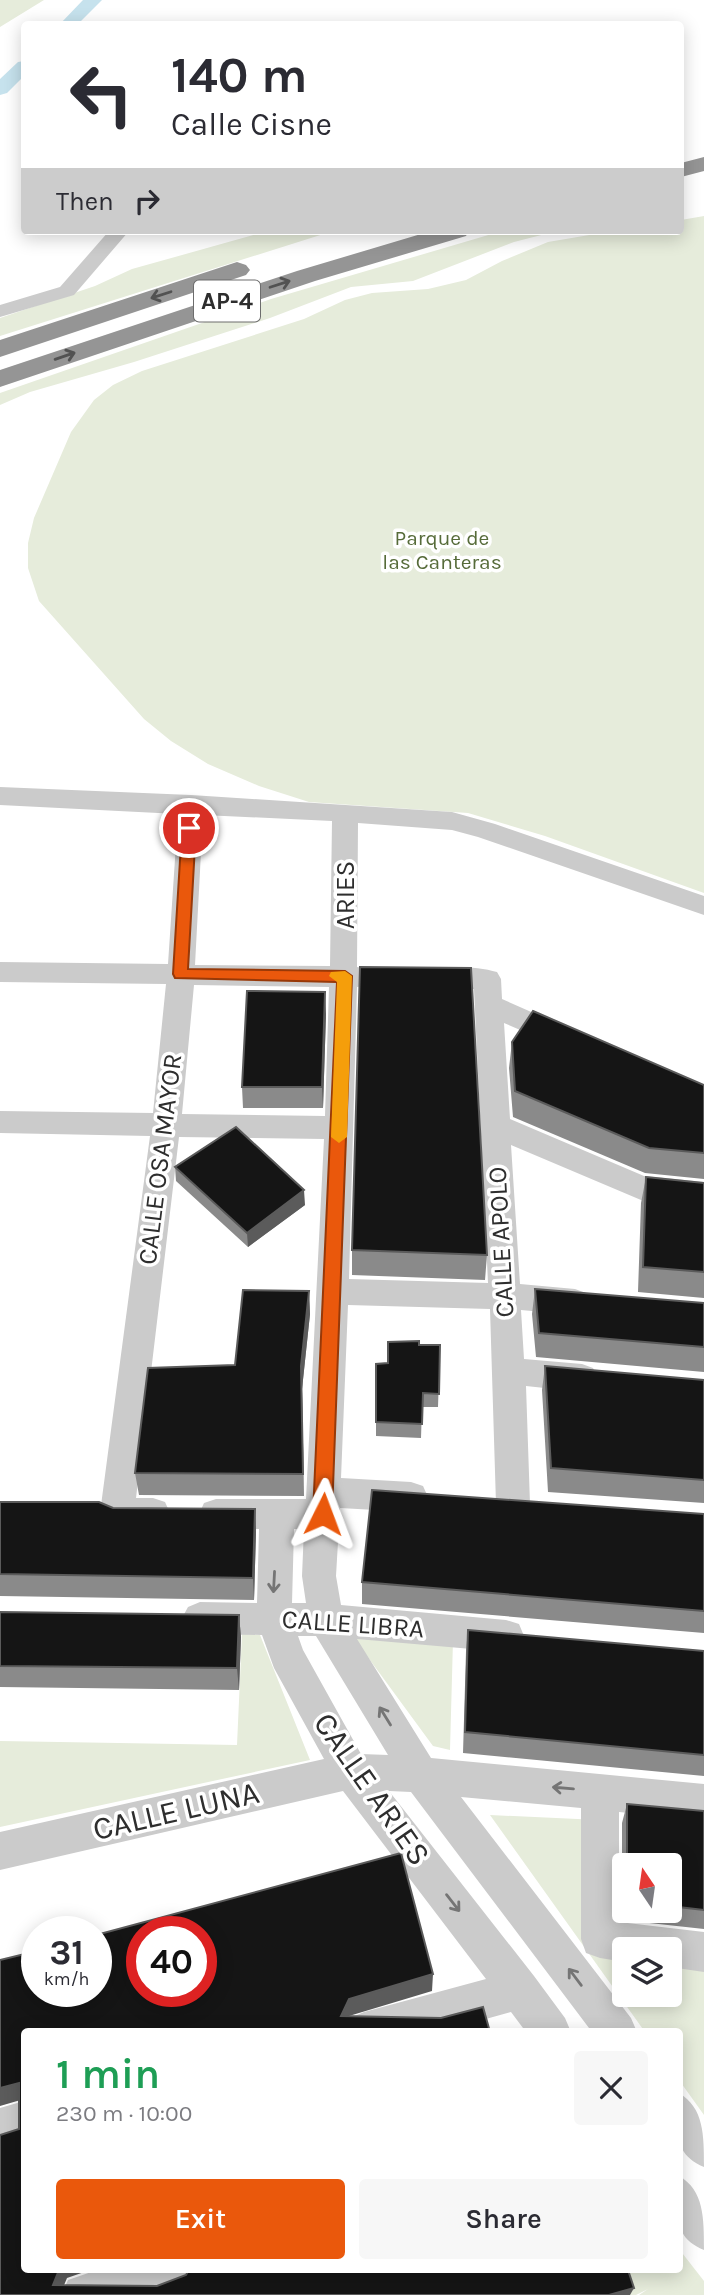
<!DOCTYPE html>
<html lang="en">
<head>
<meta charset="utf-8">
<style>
	:root { --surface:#fff; --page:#f7f7f7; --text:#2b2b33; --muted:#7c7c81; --accent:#ea580c }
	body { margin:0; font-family:Karla,sans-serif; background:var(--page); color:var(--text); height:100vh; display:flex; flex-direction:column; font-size:26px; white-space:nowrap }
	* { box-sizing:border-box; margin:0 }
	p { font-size:23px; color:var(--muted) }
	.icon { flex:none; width:38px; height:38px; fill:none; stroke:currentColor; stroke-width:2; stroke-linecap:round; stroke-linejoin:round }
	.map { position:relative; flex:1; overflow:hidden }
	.details { position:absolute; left:21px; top:2028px; width:662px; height:245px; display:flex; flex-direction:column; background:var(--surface); border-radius:7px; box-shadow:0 4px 18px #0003 }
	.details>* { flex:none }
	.top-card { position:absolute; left:21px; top:21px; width:663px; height:214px; border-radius:7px; box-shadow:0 4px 18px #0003; background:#fff; color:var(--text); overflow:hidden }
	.needle { width:46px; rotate:347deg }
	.controls { position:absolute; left:612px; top:1853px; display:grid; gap:14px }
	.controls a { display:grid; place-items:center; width:70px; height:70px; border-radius:7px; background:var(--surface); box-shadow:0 4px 18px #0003; font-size:35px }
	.speed { position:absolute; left:21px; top:1916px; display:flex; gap:14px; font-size:35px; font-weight:700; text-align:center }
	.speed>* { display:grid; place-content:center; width:91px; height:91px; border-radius:50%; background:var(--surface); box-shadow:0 4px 18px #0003; line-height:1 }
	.speed small { font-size:18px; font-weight:400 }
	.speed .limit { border:10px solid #d22; background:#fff; color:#111 }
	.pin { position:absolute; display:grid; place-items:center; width:60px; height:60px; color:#fff; margin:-30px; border:4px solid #fff; border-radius:50%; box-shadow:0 2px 7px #0007 }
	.me { position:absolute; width:77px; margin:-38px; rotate:3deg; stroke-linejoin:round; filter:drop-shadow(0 0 5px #0008) }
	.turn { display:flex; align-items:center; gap:24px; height:147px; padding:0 35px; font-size:32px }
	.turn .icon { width:91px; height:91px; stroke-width:2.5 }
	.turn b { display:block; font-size:49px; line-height:60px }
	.then { display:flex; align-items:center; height:66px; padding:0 35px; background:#0003; gap:14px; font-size:26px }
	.round { display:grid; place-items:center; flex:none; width:74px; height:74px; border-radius:7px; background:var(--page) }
	.summary { display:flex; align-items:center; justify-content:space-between; height:119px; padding:0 35px }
	h1 { font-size:42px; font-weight:600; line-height:52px; color:#1e9e55 }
	.primary-button { display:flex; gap:14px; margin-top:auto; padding:14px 35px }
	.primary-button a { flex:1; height:80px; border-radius:7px; background:var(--accent); color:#fff; font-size:28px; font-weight:600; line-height:80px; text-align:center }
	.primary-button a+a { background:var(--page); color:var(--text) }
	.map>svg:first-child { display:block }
</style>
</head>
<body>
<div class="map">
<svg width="704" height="2295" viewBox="0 0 704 2295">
	<rect width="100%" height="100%" fill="#fff"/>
	<path fill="#e6ecdb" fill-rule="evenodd" d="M 0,0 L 44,0 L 0,27 Z
		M 704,216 L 704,893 L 545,836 L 468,813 L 309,802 L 259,786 L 208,764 L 171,741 L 144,719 L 39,601 L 28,568 L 28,543 L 34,518 L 71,432 L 94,400 L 113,385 L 142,371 L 304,319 L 345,300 L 372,293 L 428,289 L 466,280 L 502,261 L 548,242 L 613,231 L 681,231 L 681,220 Z
		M 268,231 L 333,231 L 0,336 L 0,318 L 95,286 L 132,269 Z
		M 502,231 L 557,231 L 514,242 L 413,281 L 351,287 L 270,318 L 134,362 L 30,392 L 0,405 L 0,393 L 271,299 Z
		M 345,1626 L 453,1640 L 450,1750 L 433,1746 Z
		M 242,1634 L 260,1635 L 310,1760 L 0,1827 L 0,1741 L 237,1745 Z
		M 490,1815 L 599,1820 L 600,1938 L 704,1952 L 704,2115 L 679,2080 L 679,2032 L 645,2032 ZM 625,1950 L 670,1950 L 670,1995 L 625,1995 Z
		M 679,2249 L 704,2281 L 704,2295 L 639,2295 L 648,2289 L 636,2295 L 626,2295 L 618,2270 L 679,2270 Z"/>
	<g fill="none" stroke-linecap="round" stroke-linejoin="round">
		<path fill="#c6e2ed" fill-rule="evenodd" d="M 83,0 L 102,0 L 78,24 L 60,24 Z
			M 24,61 L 24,76 L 7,93 L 0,95 L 0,79 L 18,62 Z"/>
		<path fill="#cbcbcb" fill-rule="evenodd" d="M 109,231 L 129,231 L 74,295 L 0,317 L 0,305 L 60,287 Z
			M 0,787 L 191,795 L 452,812 L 495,824 L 704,896 L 704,915 L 478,837 L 452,830 L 358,823 L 357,967 L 375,970 L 379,977 L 375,984 L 357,987 L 349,1279 L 488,1283 L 474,989 L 432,988 L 422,985 L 418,978 L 422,971 C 443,965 476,966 497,972 L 501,979 L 502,999 L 572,1030 L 576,1037 L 572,1044 L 562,1048 L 504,1023 L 510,1119 L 644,1176 L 704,1182 L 704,1206 L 641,1200 L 511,1145 L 520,1284 L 575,1289 L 586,1293 L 591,1302 L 586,1311 L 575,1315 L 521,1310 L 524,1359 L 582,1364 L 593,1368 L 598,1378 L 593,1388 L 582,1392 L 526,1386 L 530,1504 L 525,1515 L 513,1519 L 501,1515 L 496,1504 L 490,1309 L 348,1305 L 341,1478 L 411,1482 L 423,1486 L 428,1497 L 423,1508 L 411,1512 L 340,1508 L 336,1576 L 341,1605 L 506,1620 L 519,1624 L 524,1636 L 519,1648 L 506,1652 L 357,1639 L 431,1758 L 704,1784 L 704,1820 L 619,1812 L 619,1922 L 704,1932 L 704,1972 L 670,1967 L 670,1950 L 625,1950 L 625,1962 L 600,1958 L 586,1953 L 581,1939 L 581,1808 L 461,1797 L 631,2018 L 637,2032 L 592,2032 L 411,1792 L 389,1791 L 534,1976 L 565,2018 L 571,2032 L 526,2032 L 511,2012 L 439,2032 L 344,2032 L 350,2018 L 364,2012 L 486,1979 L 343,1791 L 0,1870 L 0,1832 L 324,1759 L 274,1668 L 262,1635 L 200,1634 L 188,1629 L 182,1618 L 188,1607 L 200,1602 L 257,1603 L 259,1529 L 216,1529 L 204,1525 L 199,1514 L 204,1503 L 216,1499 L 306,1499 L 324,1139 L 179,1137 L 136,1498 L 153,1498 L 165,1502 L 170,1513 L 165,1524 C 146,1531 124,1531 105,1524 L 100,1513 L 150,1136 L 0,1133 L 0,1111 L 153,1113 L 166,984 L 0,982 L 0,962 L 168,964 L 178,814 L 0,805 ZM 203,815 L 332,821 L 330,966 L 195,965 ZM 194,985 L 329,987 L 325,1116 L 182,1114 ZM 294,1529 L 304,1529 L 302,1576 L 306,1603 L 292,1603 ZM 298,1636 L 316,1636 L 388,1755 L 361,1754 L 303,1650 Z
			M 679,2093 C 704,2108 704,2135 704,2167 C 669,2152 679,2126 679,2093 Z
			M 24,2101 L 24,2142 L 0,2150 L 0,2108 Z
			M 679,2176 C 704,2190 704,2218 704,2250 C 669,2236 679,2208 679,2176 Z
			M 97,2270 L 195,2270 L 189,2285 L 161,2295 L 61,2295 L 68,2280 Z"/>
		<path fill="#959595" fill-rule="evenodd" d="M 704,157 L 704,171 L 681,177 L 681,163 Z
			M 431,231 L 469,231 L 466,236 L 315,281 L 0,387 L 0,370 L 297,271 Z
			M 237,262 L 246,265 L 250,270 L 246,275 L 0,357 L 0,340 Z"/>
	</g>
	<path fill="#8a8a8a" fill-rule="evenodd" d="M 326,1014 L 323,1108 L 243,1108 L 242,1087 Z
		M 512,1042 L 704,1085 L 704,1179 L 645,1173 L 513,1117 L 509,1068 Z
		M 175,1167 L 305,1205 L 248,1247 L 176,1181 Z
		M 646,1177 L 704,1183 L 704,1298 L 638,1292 L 641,1203 Z
		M 352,1250 L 487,1255 L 485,1280 L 352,1275 Z
		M 535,1289 L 704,1303 L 704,1372 L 536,1357 L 532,1314 Z
		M 309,1291 L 310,1314 L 302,1389 L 304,1496 L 139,1495 L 135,1473 L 235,1365 Z
		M 388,1342 L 419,1345 L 440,1345 L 438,1407 L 422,1407 L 421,1438 L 376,1436 L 376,1364 L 387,1363 Z
		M 545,1366 L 704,1380 L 704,1503 L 548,1492 L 542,1390 Z
		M 0,1502 L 113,1508 L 255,1509 L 256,1532 L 254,1600 L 0,1596 Z
		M 704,1514 L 704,1633 L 362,1604 L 362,1582 Z
		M 0,1612 L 239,1615 L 241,1637 L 239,1690 L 0,1687 Z
		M 468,1630 L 704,1651 L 704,1776 L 463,1753 L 466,1651 Z
		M 627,1804 L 704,1811 L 704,1929 L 622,1920 L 622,1823 ZM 625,1866 L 670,1866 L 670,1911 L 625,1911 Z"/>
	<path fill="#5b5b5b" d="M 325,992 L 326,1014 L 323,1108 L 322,1087 Z
		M 304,1190 L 305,1205 L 248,1247 L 247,1233 Z
		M 309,1291 L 310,1314 L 302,1389 L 304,1496 L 301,1366 Z
		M 255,1509 L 256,1532 L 254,1600 L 253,1578 Z
		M 239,1615 L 241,1637 L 239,1690 L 237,1668 Z
		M 433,1974 L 432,1991 L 349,2016 L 342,2032 L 341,2016 L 349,1999 Z
		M 19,2083 L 24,2099 L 0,2106 L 0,2088 Z
		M 59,2270 L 90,2270 L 67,2278 L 60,2295 L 53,2285 Z
		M 634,2288 L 630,2295 L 609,2295 Z"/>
	<path fill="#151515" stroke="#5b5b5b" stroke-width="2" fill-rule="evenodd" d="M 360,967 L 471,968 L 487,1255 L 352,1250 Z
		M 247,991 L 325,992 L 322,1087 L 242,1087 Z
		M 533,1011 L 704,1085 L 704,1153 L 649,1148 L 515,1091 L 512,1042 Z
		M 236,1127 L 304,1190 L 247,1233 L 175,1167 Z
		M 646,1177 L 704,1183 L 704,1272 L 643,1267 Z
		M 535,1289 L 704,1303 L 704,1347 L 539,1333 Z
		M 243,1290 L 309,1291 L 301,1366 L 303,1474 L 135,1473 L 148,1368 L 235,1365 Z
		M 419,1341 L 419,1345 L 440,1345 L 439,1394 L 423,1393 L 422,1424 L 376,1422 L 376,1364 L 388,1363 L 388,1342 Z
		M 545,1366 L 704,1380 L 704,1480 L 551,1468 Z
		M 372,1490 L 704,1514 L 704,1611 L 362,1582 Z
		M 0,1502 L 99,1502 L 113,1508 L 255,1509 L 253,1578 L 0,1574 Z
		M 0,1612 L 239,1615 L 237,1668 L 0,1666 Z
		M 468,1630 L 704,1651 L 704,1755 L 465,1732 Z
		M 627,1804 L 704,1811 L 704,1910 L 670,1906 L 670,1866 L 627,1866 Z
		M 401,1853 L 433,1974 L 349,1999 L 341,2016 L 441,2018 L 483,2007 L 490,2032 L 24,2032 L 24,2270 L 59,2270 L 53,2285 L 157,2286 L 186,2275 L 189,2270 L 628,2270 L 634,2288 L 609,2295 L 0,2295 L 0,2135 L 19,2129 L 19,2083 L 0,2088 L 0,1960 L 37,1951 L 37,1992 L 96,1992 L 96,1935 ZM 142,1932 L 201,1932 L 201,1992 L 142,1992 Z"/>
	<defs><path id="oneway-shaft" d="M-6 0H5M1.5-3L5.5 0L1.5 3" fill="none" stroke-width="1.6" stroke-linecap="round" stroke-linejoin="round" transform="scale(1.75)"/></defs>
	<g stroke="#525252">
		<use href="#oneway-shaft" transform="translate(280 284) rotate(-18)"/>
		<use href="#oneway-shaft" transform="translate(161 295) rotate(162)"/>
		<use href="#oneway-shaft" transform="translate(65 356) rotate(-19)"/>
	</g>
	<g stroke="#757575">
		<use href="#oneway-shaft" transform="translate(274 1582) rotate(93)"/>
		<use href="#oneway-shaft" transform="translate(385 1716) rotate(-122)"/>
		<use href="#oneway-shaft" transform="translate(563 1788) rotate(-175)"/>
		<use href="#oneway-shaft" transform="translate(453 1903) rotate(52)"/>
		<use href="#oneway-shaft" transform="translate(575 1977) rotate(-127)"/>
	</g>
	<path fill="#ea580c" stroke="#983908" stroke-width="2" d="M 189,823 L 196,828 L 188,969 L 345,971 L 352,976 L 332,1514 L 329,1520 L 323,1522 L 316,1520 L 313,1514 L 337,982 L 175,978 L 173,974 L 182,828 Z"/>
	<path fill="#f59e0b" d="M 345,971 L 352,976 L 347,1137 L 339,1143 L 331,1137 L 337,982 L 329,976 L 331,972 Z"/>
	<g text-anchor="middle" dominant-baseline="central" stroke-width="7" stroke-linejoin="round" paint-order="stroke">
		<g font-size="21" fill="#566b39" stroke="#fff">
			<text x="442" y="538">Parque de<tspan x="442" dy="24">las Canteras</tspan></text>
		</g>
		<rect fill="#fff" stroke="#6d6d6d" stroke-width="2" x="194" y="280.5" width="66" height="41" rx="5"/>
		<g font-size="24" font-weight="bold" fill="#2e2e2e">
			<text x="227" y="301">AP-4</text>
		</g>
		<g font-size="26" fill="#2e2e2e" stroke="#fff">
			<text transform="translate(345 895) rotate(-90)">ARIES</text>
			<text transform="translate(160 1159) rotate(-83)">CALLE OSA MAYOR</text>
			<text transform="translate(501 1242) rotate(-93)">CALLE APOLO</text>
			<text transform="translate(353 1624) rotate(4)">CALLE LIBRA</text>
		</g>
		<g font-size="32" fill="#2e2e2e" stroke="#fff">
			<text transform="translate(372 1789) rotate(55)">CALLE ARIES</text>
			<text transform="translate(176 1811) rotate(-13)">CALLE LUNA</text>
		</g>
	</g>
</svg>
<div class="controls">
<a><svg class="needle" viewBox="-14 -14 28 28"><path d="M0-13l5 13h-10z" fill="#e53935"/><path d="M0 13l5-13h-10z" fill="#7c7c81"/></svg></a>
<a><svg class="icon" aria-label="layers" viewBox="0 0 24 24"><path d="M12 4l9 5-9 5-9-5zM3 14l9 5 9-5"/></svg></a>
</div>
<div class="speed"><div>31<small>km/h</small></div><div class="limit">40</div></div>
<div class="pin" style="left:189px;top:828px;background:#d93025"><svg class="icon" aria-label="arrive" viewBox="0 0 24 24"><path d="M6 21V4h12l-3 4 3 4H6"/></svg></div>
<svg class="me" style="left:323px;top:1514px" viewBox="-20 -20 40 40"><path d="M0-17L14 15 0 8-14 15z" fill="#ea580c" stroke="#fff" stroke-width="4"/></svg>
<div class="top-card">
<div class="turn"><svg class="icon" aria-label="left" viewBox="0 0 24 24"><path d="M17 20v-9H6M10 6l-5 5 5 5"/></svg><div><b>140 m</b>Calle Cisne</div></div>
<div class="then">Then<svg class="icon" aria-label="right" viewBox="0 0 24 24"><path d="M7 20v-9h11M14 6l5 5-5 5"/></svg></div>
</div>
<section class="details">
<div class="summary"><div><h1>1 min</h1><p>230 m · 10:00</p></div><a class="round"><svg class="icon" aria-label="close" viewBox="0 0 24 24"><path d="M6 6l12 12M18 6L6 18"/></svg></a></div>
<div class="primary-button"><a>Exit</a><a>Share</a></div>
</section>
</div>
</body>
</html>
